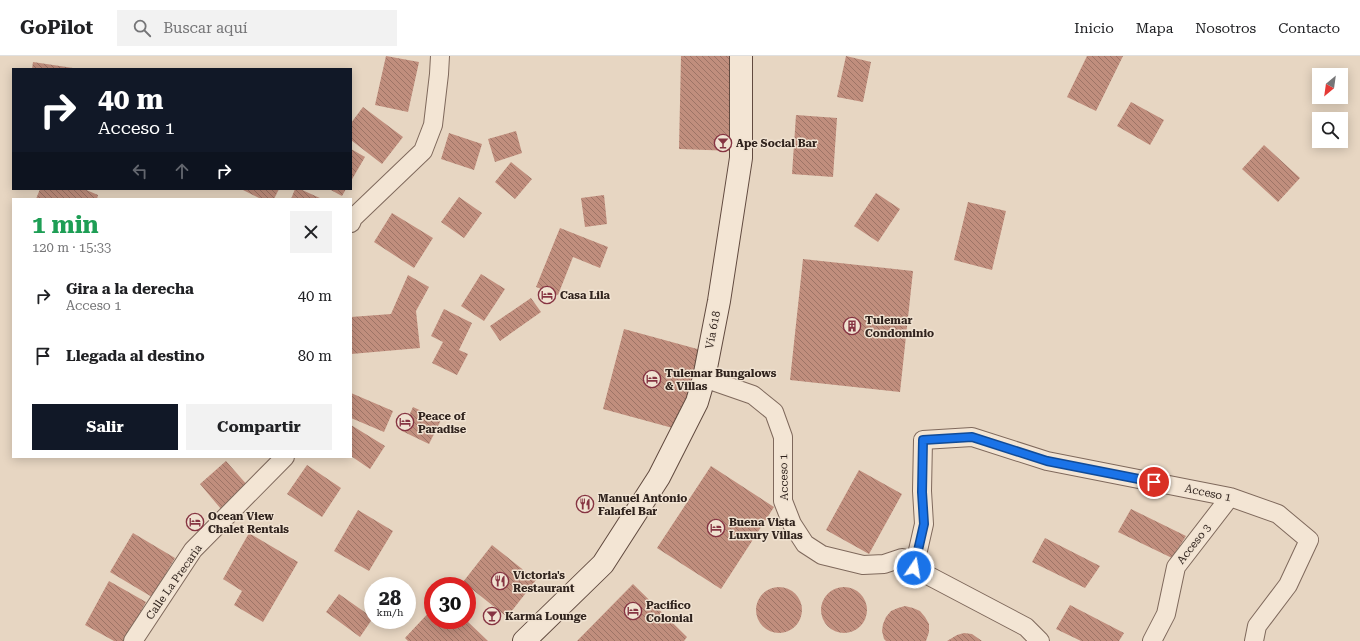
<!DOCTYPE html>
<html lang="es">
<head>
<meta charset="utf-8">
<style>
	:root { --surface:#fff; --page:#f2f2f2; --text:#202124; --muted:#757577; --line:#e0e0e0; --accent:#111827 }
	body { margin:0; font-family:"Roboto Serif",serif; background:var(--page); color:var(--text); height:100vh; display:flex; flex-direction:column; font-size:15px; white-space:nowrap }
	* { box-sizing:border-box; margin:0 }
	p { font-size:13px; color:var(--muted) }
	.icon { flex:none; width:22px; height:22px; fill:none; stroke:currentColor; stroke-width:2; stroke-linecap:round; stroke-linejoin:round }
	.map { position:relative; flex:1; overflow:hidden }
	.sheet { position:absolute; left:12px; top:142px; width:340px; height:260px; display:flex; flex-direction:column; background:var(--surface); border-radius:0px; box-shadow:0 2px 10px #0003 }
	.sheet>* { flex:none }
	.hud { position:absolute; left:12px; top:12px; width:340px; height:122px; border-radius:0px; box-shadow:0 2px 10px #0003; background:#111827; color:#fff; overflow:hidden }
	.needle { width:26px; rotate:209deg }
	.fabs { position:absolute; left:1312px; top:12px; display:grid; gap:8px }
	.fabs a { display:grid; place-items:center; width:36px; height:36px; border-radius:0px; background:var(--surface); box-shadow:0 2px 10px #0003; font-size:20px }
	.speed { position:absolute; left:364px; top:521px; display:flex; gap:8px; font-size:20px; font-weight:700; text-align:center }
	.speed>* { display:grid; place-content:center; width:52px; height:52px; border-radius:50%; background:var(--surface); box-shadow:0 2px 10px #0003; line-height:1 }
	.speed small { font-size:10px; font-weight:400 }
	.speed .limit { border:6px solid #d22; background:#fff; color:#111 }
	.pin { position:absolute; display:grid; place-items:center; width:34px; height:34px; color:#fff; margin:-17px; border:2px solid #fff; border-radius:50%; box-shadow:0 1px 4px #0007 }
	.me { position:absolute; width:44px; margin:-22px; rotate:12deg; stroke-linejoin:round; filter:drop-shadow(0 0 3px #0008) }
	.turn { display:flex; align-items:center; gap:14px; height:84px; padding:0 20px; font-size:18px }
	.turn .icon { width:52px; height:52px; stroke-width:2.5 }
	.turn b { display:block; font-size:28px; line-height:34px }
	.lanes { display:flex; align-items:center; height:38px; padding:0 20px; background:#0003; justify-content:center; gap:20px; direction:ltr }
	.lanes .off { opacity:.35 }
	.round { display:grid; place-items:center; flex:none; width:42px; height:42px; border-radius:0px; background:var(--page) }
	.headline { display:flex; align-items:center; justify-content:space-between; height:68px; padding:0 20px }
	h1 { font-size:24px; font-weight:700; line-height:30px; color:#1e9e55 }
	.primary-button { display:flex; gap:8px; margin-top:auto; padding:8px 20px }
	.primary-button a { flex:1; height:46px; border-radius:0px; background:var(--accent); color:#fff; font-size:16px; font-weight:700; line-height:46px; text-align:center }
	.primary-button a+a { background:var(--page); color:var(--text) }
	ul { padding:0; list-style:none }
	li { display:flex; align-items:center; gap:12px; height:60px; padding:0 20px }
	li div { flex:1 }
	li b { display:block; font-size:15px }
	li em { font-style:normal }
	header { display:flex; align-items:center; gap:24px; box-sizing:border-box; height:56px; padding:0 20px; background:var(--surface); border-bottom:1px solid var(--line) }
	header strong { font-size:19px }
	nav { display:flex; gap:22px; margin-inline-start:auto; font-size:14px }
	.search { width:280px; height:36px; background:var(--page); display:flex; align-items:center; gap:10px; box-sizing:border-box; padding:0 14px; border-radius:0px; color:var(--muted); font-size:15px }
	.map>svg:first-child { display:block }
</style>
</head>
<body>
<header>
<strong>GoPilot</strong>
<div class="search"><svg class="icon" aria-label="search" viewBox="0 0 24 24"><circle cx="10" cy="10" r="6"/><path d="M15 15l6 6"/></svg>Buscar aquí</div>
<nav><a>Inicio</a><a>Mapa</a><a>Nosotros</a><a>Contacto</a></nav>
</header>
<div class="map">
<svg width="1360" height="585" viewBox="0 0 1360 585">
	<defs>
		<pattern id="building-back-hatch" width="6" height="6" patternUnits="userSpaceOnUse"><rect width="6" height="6" fill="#c08e7d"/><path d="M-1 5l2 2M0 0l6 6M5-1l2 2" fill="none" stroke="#9d7466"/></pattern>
	</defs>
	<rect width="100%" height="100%" fill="#e7d6c2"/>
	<path fill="url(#building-back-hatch)" d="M 386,0 L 419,6 L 408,56 L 375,49 Z
		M 681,0 L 736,0 L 734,95 L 679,93 Z
		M 846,0 L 871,6 L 863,46 L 837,41 Z
		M 1087,0 L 1123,0 L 1096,55 L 1067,41 Z
		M 33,6 L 73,12 L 73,13 L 32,13 Z
		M 1131,46 L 1164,64 L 1150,89 L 1117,70 Z
		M 363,51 L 403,81 L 382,108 L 351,84 L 351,67 Z
		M 796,59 L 837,62 L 833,121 L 792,118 Z
		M 516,75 L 522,97 L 495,106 L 488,83 Z
		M 449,77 L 482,88 L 474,114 L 441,103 Z
		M 1264,89 L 1300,122 L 1278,146 L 1242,113 Z
		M 351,93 L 365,101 L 351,125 Z
		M 511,106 L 532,123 L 515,143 L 495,126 Z
		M 40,133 L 84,133 L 98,139 L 97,143 L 36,143 Z
		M 244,133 L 279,133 L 274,143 L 261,143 L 243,134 Z
		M 295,133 L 300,133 L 322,143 L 291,143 Z
		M 329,133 L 346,133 L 342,140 Z
		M 876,137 L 900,153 L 878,186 L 854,170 Z
		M 604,139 L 607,168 L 585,171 L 581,142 Z
		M 459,141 L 482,157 L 464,182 L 441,166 Z
		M 968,146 L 1006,155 L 992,214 L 954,204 Z
		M 392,157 L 433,182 L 414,212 L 374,186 Z
		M 560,172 L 608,191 L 600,212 L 573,201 L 558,239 L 536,231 Z
		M 803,203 L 913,215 L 900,336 L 790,324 Z
		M 481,218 L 505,233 L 484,265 L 461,250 Z
		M 408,219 L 429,231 L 416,255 L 420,292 L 351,298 L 351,261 L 391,258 Z
		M 531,242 L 541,256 L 500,285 L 490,270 Z
		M 444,253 L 472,267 L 459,294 L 468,298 L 457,319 L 432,307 L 443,286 L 431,280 Z
		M 624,273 L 701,294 L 680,374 L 603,353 Z
		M 351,337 L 393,355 L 384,376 L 351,362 Z
		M 413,351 L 441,364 L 429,388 L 402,375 Z
		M 351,369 L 385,390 L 370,413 L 351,400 Z
		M 226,405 L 248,430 L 221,453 L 200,428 Z
		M 307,409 L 341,432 L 322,461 L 287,438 Z
		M 711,410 L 774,451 L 721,533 L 657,492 Z
		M 859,414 L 902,438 L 869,498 L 826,474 Z
		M 1131,453 L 1186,480 L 1172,502 L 1118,476 Z
		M 358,454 L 393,475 L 369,515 L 334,495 Z
		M 133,477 L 175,502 L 152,541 L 110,516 Z
		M 249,477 L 298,506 L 263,566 L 234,549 L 242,535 L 223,523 Z
		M 1045,482 L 1100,510 L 1085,532 L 1032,506 Z
		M 492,489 L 536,524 L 507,561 L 463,526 Z
		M 109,525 L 146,546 L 125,585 L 114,585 L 85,569 Z
		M 633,528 L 687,581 L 684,585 L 577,585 Z
		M756 554a23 23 0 1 1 46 0a23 23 0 1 1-46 0Z
		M821 554a23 23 0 1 1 46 0a23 23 0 1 1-46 0Z
		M 339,538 L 373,562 L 360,581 L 326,556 Z
		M 1070,549 L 1124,577 L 1119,585 L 1081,585 L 1056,573 Z
		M 905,550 L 913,552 L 920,555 L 925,561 L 929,568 L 929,576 L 926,585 L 886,585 L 884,583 L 882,575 L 883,568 L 886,561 L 891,555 L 898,552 Z
		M 433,552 L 433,564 L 466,564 L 488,585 L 408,585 L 405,582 Z
		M 964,577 L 972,578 L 982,585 L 947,585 L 957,579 Z"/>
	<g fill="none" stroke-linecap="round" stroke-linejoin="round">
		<defs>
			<path id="street" d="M 351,167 L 353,162 L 423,95 L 433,69 L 439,18 L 440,0
				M 704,322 L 753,339 L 774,356 L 783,381 L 783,445 L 792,468 L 805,488 L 822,499 L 863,509 L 884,508 L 902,502 L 914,512 L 924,468 L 922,435 L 923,384 L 972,381 L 1047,405 L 1230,441 L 1278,458 L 1309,484 L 1288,529 L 1257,570 L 1254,585
				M 914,512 L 1026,571 L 1040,585
				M 133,585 L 193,494 L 285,401
				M 1152,585 L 1166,558 L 1176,511 L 1230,441"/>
			<path id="secondary" d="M 524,585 L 603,508 L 659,421 L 697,346 L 704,322 L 719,245 L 741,102 L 741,0"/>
		</defs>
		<use href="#street" stroke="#7f695c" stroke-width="20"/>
		<use href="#secondary" stroke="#614a3f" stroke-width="24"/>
		<use href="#street" stroke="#f3e5d4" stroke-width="18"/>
		<use href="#secondary" stroke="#f3e5d4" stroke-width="22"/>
	</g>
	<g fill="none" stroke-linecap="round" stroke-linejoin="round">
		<defs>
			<path id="route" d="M 914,512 L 924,468 L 922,436 L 923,384 L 972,381 L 1047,405 L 1154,426"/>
		</defs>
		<use href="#route" stroke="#114b97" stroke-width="10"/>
		<use href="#route" stroke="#1a73e8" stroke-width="7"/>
	</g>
	<defs>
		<symbol id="bar-ring" viewBox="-11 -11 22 22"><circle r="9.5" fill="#f0e2d1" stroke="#863442" stroke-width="1.5"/><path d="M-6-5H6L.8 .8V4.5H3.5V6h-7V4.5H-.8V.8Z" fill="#863442"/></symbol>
		<symbol id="hotel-ring" viewBox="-11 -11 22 22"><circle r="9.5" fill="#f0e2d1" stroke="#863442" stroke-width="1.5"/><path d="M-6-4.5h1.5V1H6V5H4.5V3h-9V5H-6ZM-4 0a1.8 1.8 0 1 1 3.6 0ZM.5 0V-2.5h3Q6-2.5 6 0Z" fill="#863442"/></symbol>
		<symbol id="building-ring" viewBox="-11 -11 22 22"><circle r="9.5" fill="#f0e2d1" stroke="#863442" stroke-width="1.5"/><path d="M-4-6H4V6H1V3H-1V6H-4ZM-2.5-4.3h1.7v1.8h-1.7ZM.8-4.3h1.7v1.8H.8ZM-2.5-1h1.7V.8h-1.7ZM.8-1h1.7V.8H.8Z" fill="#863442"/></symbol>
		<symbol id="restaurant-ring" viewBox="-11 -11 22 22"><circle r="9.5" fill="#f0e2d1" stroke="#863442" stroke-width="1.5"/><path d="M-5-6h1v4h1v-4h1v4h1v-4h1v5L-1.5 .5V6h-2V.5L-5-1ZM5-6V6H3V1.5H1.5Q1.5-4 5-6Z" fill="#863442"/></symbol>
	</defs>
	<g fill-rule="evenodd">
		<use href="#bar-ring" x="713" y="77" width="20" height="20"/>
		<use href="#hotel-ring" x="537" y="229" width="20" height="20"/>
		<use href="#building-ring" x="842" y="260" width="20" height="20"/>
		<use href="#hotel-ring" x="642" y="313" width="20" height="20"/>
		<use href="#hotel-ring" x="395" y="356" width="20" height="20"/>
		<use href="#restaurant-ring" x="575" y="438" width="20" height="20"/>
		<use href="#hotel-ring" x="185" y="456" width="20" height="20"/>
		<use href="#hotel-ring" x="706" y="462" width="20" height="20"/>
		<use href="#restaurant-ring" x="490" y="515" width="20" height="20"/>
		<use href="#hotel-ring" x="623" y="545" width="20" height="20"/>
		<use href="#bar-ring" x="482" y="550" width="20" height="20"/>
	</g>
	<g text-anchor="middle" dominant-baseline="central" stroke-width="3" stroke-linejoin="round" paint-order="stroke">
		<g font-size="11" font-weight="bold" fill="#31241e" stroke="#f0e2d1" text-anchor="start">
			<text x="736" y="87">Ape Social Bar</text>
			<text x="560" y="239">Casa Lila</text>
			<text x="865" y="264">Tulemar<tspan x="865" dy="13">Condominio</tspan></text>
			<text x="665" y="317">Tulemar Bungalows<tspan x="665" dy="13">&amp; Villas</tspan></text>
			<text x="418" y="360">Peace of<tspan x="418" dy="13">Paradise</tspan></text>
			<text x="598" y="442">Manuel Antonio<tspan x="598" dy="13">Falafel Bar</tspan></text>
			<text x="208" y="460">Ocean View<tspan x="208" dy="13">Chalet Rentals</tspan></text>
			<text x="729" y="466">Buena Vista<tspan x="729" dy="13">Luxury Villas</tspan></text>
			<text x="513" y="519">Victoria's<tspan x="513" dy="13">Restaurant</tspan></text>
			<text x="646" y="549">Pacifico<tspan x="646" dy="13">Colonial</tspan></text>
			<text x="505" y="560">Karma Lounge</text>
		</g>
		<g font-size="11" fill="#31241e" stroke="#f0e2d1">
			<text transform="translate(713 274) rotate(-79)">Vía 618</text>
			<text transform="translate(784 421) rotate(-91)">Acceso 1</text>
			<text transform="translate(1208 437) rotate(12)">Acceso 1</text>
			<text transform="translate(1194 488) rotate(-52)">Acceso 3</text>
			<text transform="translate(174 526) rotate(-55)">Calle La Precaria</text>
		</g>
	</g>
</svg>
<div class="fabs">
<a><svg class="needle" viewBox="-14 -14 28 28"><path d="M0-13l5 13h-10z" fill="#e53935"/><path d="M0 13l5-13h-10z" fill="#757577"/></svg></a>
<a><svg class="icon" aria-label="search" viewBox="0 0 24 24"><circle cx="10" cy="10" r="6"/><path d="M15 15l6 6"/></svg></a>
</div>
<div class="speed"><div>28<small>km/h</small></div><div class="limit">30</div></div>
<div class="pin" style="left:1154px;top:426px;background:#d93025"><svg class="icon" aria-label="arrive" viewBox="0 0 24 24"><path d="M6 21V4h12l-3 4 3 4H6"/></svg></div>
<svg class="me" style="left:914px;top:512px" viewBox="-20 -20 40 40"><circle r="17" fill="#1a73e8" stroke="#fff" stroke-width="3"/><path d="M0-11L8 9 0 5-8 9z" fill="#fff"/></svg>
<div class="hud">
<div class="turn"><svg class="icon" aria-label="right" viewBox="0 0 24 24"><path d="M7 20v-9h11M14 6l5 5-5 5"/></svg><div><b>40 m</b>Acceso 1</div></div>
<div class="lanes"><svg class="icon off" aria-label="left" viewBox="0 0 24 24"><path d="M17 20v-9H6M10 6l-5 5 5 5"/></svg><svg class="icon off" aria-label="ahead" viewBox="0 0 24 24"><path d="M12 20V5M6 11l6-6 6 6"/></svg><svg class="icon" aria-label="right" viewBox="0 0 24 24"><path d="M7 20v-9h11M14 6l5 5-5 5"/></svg></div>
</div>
<section class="sheet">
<div class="headline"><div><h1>1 min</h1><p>120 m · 15:33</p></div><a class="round"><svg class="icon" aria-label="close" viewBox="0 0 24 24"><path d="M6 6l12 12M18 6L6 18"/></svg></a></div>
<ul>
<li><svg class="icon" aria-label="right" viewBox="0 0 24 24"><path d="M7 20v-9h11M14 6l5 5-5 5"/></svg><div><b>Gira a la derecha</b><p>Acceso 1</p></div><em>40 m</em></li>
<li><svg class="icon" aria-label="arrive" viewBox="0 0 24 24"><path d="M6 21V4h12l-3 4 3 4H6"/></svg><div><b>Llegada al destino</b></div><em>80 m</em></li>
</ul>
<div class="primary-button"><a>Salir</a><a>Compartir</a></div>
</section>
</div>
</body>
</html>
